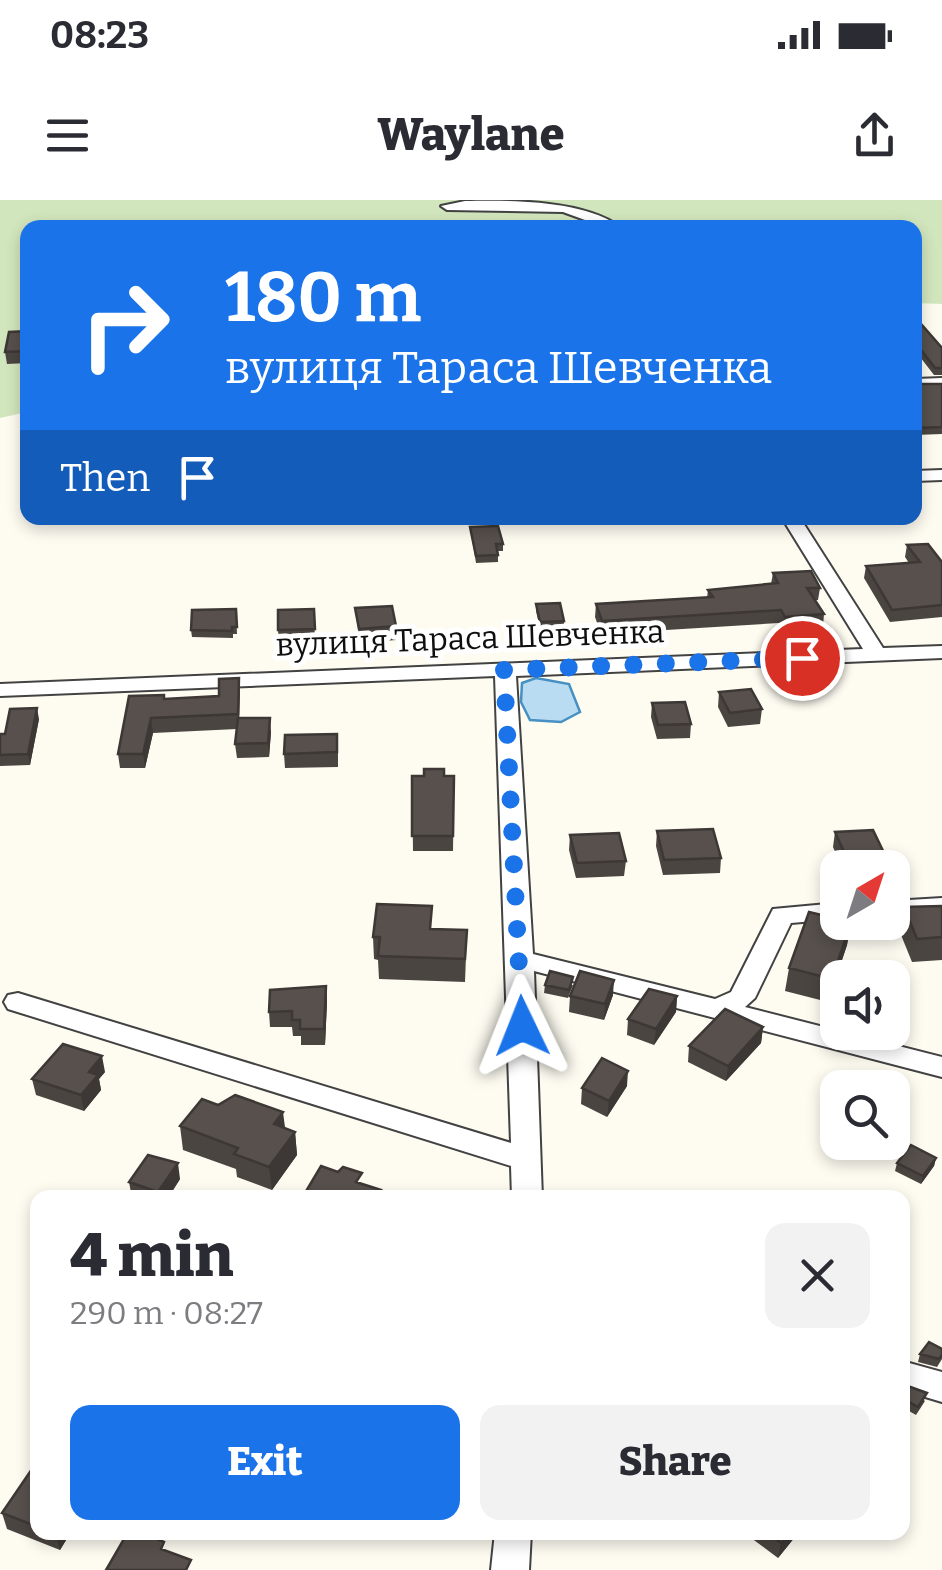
<!DOCTYPE html>
<html lang="en">
<head>
<meta charset="utf-8">
<style>
	:root { --surface:#fff; --page:#f2f2f3; --text:#2b2b33; --muted:#7c7c81; --accent:#1a73e8 }
	body { margin:0; font-family:Bitter,serif; background:var(--page); color:var(--text); height:100vh; display:flex; flex-direction:column; font-size:38px; white-space:nowrap }
	* { box-sizing:border-box; margin:0 }
	p { font-size:32px; color:var(--muted) }
	.icon { flex:none; width:55px; height:55px; fill:none; stroke:currentColor; stroke-width:2; stroke-linecap:round; stroke-linejoin:round }
	.map { position:relative; flex:1; overflow:hidden }
	.drawer { position:absolute; left:30px; top:990px; width:880px; height:350px; display:flex; flex-direction:column; background:var(--surface); border-radius:20px; box-shadow:0 5px 15px #0003 }
	.drawer>* { flex:none }
	.top-card { position:absolute; left:20px; top:20px; width:902px; height:305px; border-radius:20px; box-shadow:0 5px 15px #0003; background:#1a73e8; color:#fff; overflow:hidden }
	.needle { width:65px; rotate:39deg }
	.fabs { position:absolute; left:820px; top:650px; display:grid; gap:20px }
	.fabs a { display:grid; place-items:center; width:90px; height:90px; border-radius:20px; background:var(--surface); box-shadow:0 5px 15px #0003; font-size:50px }
	.pin { position:absolute; display:grid; place-items:center; width:85px; height:85px; color:#fff; margin:-42px; border:5px solid #fff; border-radius:50%; box-shadow:0 2px 10px #0007 }
	.me { position:absolute; width:110px; margin:-55px; rotate:358deg; stroke-linejoin:round; filter:drop-shadow(0 0 8px #0008) }
	.turn { display:flex; align-items:center; gap:35px; height:210px; padding:0 40px; font-size:45px }
	.turn .icon { width:130px; height:130px; stroke-width:2.5 }
	.turn b { display:block; font-size:70px; line-height:85px }
	.then { display:flex; align-items:center; height:95px; padding:0 40px; background:#0003; gap:20px; font-size:38px }
	.round { display:grid; place-items:center; flex:none; width:105px; height:105px; border-radius:20px; background:var(--page) }
	.headline { display:flex; align-items:center; justify-content:space-between; height:170px; padding:0 40px }
	h1 { font-size:60px; font-weight:800; line-height:75px }
	.primary-button { display:flex; gap:20px; margin-top:auto; padding:20px 40px }
	.primary-button a { flex:1; height:115px; border-radius:20px; background:var(--accent); color:#fff; font-size:40px; font-weight:800; line-height:115px; text-align:center }
	.primary-button a+a { background:var(--page); color:var(--text) }
	.status { display:flex; justify-content:space-between; align-items:center; height:70px; padding:0 50px; background:var(--surface); direction:ltr }
	.status svg { height:28px; fill:currentColor }
	header { display:flex; justify-content:space-between; align-items:center; height:130px; padding:0 40px; background:var(--surface); font-size:45px; font-weight:800 }
	.map>svg:first-child { display:block }
</style>
</head>
<body>
<div class="status"><b>08:23</b><svg viewBox="0 0 49 12"><path d="M0 12V9h3v3zM5 12V6h3v6zM10 12V3h3v9zM15 12V0h3v12zM26 1h20v11H26zM47 4h2v5h-2z"/></svg></div>
<header><svg class="icon" aria-label="menu" viewBox="0 0 24 24"><path d="M4 6h16M4 12h16M4 18h16"/></svg>Waylane<svg class="icon" aria-label="share" viewBox="0 0 24 24"><path d="M12 15V3M7 8l5-5 5 5M5 13v7h14v-7"/></svg></header>
<div class="map">
<svg width="942" height="1370" viewBox="0 0 942 1370">
	<rect width="100%" height="100%" fill="#fefcf1"/>
	<path fill="#d2e6bd" d="M 0,0 L 942,0 L 942,104 L 915,103 L 915,28 L 28,28 L 27,212 L 0,218 Z"/>
	<path fill="#badcf2" stroke="#4690c3" stroke-width="2.5" d="M 536,478 L 569,484 L 580,512 L 561,522 L 530,520 L 521,502 L 522,483 Z"/>
	<g fill="none" stroke-linecap="round" stroke-linejoin="round">
		<defs>
			<path id="minor" d="M 465,1 C 513,0 585,0 622,28 L 607,28 L 563,12 L 447,10 L 441,6 Z
				M 942,178 L 942,188 L 915,189 L 915,179 Z
				M 942,270 L 942,280 L 915,281 L 915,271 Z
				M 782,318 L 800,318 L 883,448 L 942,446 L 942,458 L 516,476 L 533,754 L 715,799 L 731,792 L 773,709 L 838,703 L 838,719 L 791,723 L 755,798 L 745,807 L 942,857 L 942,877 L 534,771 L 542,998 L 512,998 L 511,966 L 8,809 L 4,802 L 8,795 L 18,793 L 511,943 L 495,476 L 0,496 L 0,484 L 863,449 Z
				M 942,698 L 942,714 L 892,717 L 892,701 Z
				M 902,1161 L 942,1172 L 942,1202 L 902,1190 Z
				M 495,1332 L 531,1332 L 529,1370 L 491,1370 Z"/>
		</defs>
		<use href="#minor" stroke="#424242" stroke-width="4"/>
		<use href="#minor" fill="#fff" fill-rule="evenodd"/>
	</g>
	<path fill="#4b4541" d="M 915,117 L 942,148 L 942,175 L 934,175 L 917,153 L 915,153 Z
		M 28,131 L 28,163 L 7,164 L 5,152 Z
		M 915,184 L 942,184 L 942,234 L 915,235 Z
		M 484,318 L 505,318 L 505,323 L 485,324 Z
		M 820,318 L 852,318 L 852,320 L 822,321 Z
		M 470,327 L 503,344 L 503,351 L 498,351 L 498,362 L 476,363 Z
		M 907,345 L 942,362 L 942,417 L 890,422 L 864,378 L 866,366 L 909,363 L 905,357 Z
		M 773,373 L 820,388 L 818,400 L 815,400 L 824,414 L 823,426 L 783,430 L 779,423 L 601,434 L 595,417 L 596,404 L 707,398 L 708,390 L 771,384 Z
		M 536,404 L 564,421 L 564,428 L 540,429 L 536,411 Z
		M 355,408 L 396,426 L 396,440 L 360,443 Z
		M 236,409 L 237,434 L 233,434 L 233,438 L 192,437 L 191,430 Z
		M 314,409 L 315,443 L 279,444 L 278,430 Z
		M 239,478 L 239,518 L 271,532 L 269,557 L 237,558 L 235,544 L 237,529 L 153,533 L 145,568 L 120,568 L 118,554 L 164,495 L 165,499 L 219,496 Z
		M 719,492 L 762,509 L 760,524 L 728,527 L 718,507 Z
		M 652,503 L 691,524 L 690,538 L 657,539 L 651,517 Z
		M 39,519 L 30,565 L 0,566 L 0,534 L 5,534 Z
		M 338,548 L 338,567 L 285,568 L 284,554 Z
		M 412,576 L 454,576 L 453,651 L 413,651 Z
		M 657,631 L 721,658 L 720,673 L 663,675 L 656,646 Z
		M 835,632 L 887,659 L 885,668 L 842,668 L 833,647 Z
		M 570,635 L 626,661 L 624,676 L 576,678 L 569,650 Z
		M 942,706 L 942,760 L 912,762 L 899,730 L 904,707 Z
		M 851,722 L 847,745 L 828,802 L 785,791 L 789,768 Z
		M 433,729 L 467,730 L 465,782 L 379,779 L 378,760 L 374,759 L 373,737 Z
		M 545,785 L 573,785 L 568,798 L 544,793 Z
		M 326,786 L 327,802 L 325,845 L 301,845 L 301,836 L 293,836 L 292,827 L 270,827 L 269,812 Z
		M 613,795 L 604,820 L 569,812 L 570,796 Z
		M 677,796 L 676,812 L 654,845 L 627,835 L 628,819 Z
		M 763,827 L 761,843 L 726,881 L 688,862 L 689,846 Z
		M 105,872 L 99,879 L 101,890 L 84,911 L 36,895 L 32,879 Z
		M 627,886 L 607,917 L 581,904 L 582,888 Z
		M 180,926 L 285,928 L 295,932 L 297,955 L 272,990 L 237,977 L 236,969 L 183,950 Z
		M 936,958 L 934,966 L 921,984 L 895,971 L 897,963 Z
		M 180,979 L 168,998 L 132,998 L 129,982 Z
		M 942,1149 L 942,1159 L 937,1167 L 918,1162 L 920,1154 Z
		M 902,1184 L 925,1201 L 916,1215 L 902,1207 Z
		M 38,1271 L 38,1332 L 71,1332 L 60,1350 L 7,1329 L 2,1313 Z
		M 743,1332 L 799,1332 L 778,1358 Z"/>
	<path fill="#3d3835" d="M 239,478 L 240,493 L 239,528 L 238,514 Z
		M 37,508 L 39,519 L 30,565 L 28,554 Z
		M 151,518 L 153,533 L 145,568 L 143,554 Z
		M 270,518 L 271,532 L 269,557 L 268,543 Z
		M 851,722 L 847,745 L 828,802 L 832,779 Z
		M 614,780 L 613,795 L 604,820 L 605,804 Z
		M 326,786 L 327,802 L 325,845 L 324,829 Z
		M 677,796 L 676,812 L 654,845 L 656,829 Z
		M 763,827 L 761,843 L 726,881 L 728,866 Z
		M 102,856 L 105,872 L 99,879 L 101,890 L 84,911 L 81,895 L 89,872 Z
		M 628,871 L 627,886 L 607,917 L 609,901 Z
		M 283,912 L 286,935 L 274,924 Z
		M 295,932 L 297,955 L 272,990 L 269,967 Z
		M 936,958 L 934,966 L 921,984 L 923,976 Z
		M 178,963 L 180,979 L 168,998 L 159,998 L 158,992 Z
		M 57,1332 L 71,1332 L 60,1350 L 56,1335 Z
		M 790,1332 L 799,1332 L 778,1358 L 781,1343 Z"/>
	<path fill="#57504c" stroke="#3d3835" stroke-width="2.5" d="M 915,117 L 942,148 L 942,168 L 935,168 L 918,146 L 915,146 Z
		M 28,131 L 28,151 L 5,152 L 9,132 Z
		M 915,184 L 942,184 L 942,227 L 915,228 Z
		M 498,326 L 503,344 L 496,344 L 498,355 L 476,356 L 470,327 Z
		M 928,344 L 942,362 L 942,405 L 892,410 L 866,366 L 920,362 L 907,345 Z
		M 811,371 L 820,388 L 807,388 L 824,414 L 785,417 L 781,410 L 602,421 L 596,404 L 713,397 L 708,390 L 778,383 L 773,373 Z
		M 560,403 L 564,421 L 540,422 L 536,404 Z
		M 392,406 L 396,426 L 359,429 L 355,408 Z
		M 236,409 L 237,427 L 232,427 L 232,431 L 191,430 L 192,410 Z
		M 314,409 L 315,429 L 278,430 L 278,410 Z
		M 239,478 L 238,514 L 151,518 L 143,554 L 118,554 L 129,496 L 164,495 L 164,499 L 219,496 L 219,479 Z
		M 751,489 L 762,509 L 730,513 L 719,492 Z
		M 685,502 L 691,524 L 658,525 L 652,503 Z
		M 37,508 L 28,554 L 0,555 L 0,534 L 5,534 L 10,509 Z
		M 238,518 L 270,518 L 268,543 L 235,544 Z
		M 337,534 L 337,552 L 284,554 L 285,535 Z
		M 424,569 L 444,569 L 444,576 L 454,576 L 453,636 L 412,636 L 412,576 L 424,576 Z
		M 713,629 L 721,658 L 664,660 L 657,631 Z
		M 873,630 L 887,659 L 848,661 L 835,632 Z
		M 619,633 L 626,661 L 577,663 L 570,635 Z
		M 377,704 L 432,706 L 430,729 L 467,730 L 465,759 L 378,756 L 380,737 L 373,737 Z
		M 942,706 L 942,737 L 917,739 L 904,707 Z
		M 809,712 L 838,719 L 838,722 L 851,722 L 832,779 L 789,768 Z
		M 550,771 L 573,777 L 569,790 L 545,785 Z
		M 580,771 L 614,780 L 605,804 L 570,796 Z
		M 326,786 L 324,829 L 300,829 L 300,820 L 292,820 L 292,811 L 269,812 L 270,790 Z
		M 649,789 L 677,796 L 656,829 L 628,819 Z
		M 725,809 L 763,827 L 728,866 L 689,846 Z
		M 63,844 L 102,856 L 89,872 L 98,875 L 81,895 L 32,879 Z
		M 602,858 L 628,871 L 609,901 L 582,888 Z
		M 235,895 L 283,912 L 274,924 L 295,932 L 269,967 L 234,954 L 238,948 L 180,926 L 202,899 L 218,905 Z
		M 911,945 L 936,958 L 923,976 L 897,963 Z
		M 148,955 L 178,963 L 158,992 L 129,982 Z
		M 321,966 L 338,972 L 343,967 L 362,973 L 356,982 L 381,990 L 376,998 L 302,998 Z
		M 929,1142 L 942,1149 L 942,1155 L 939,1159 L 920,1154 Z
		M 902,1184 L 927,1193 L 918,1207 L 902,1198 Z
		M 32,1269 L 38,1271 L 38,1327 L 2,1313 Z
		M 128,1332 L 141,1332 L 164,1342 L 161,1349 L 191,1360 L 186,1370 L 106,1370 Z
		M 767,1332 L 790,1332 L 781,1343 Z"/>
	<g fill="none" stroke-linecap="round" stroke-linejoin="round">
		<path stroke="#1a73e8" stroke-width="18" stroke-dasharray="0 32.4" d="M 522,826 L 504,470 L 802,458"/>
	</g>
	<g text-anchor="middle" dominant-baseline="central" stroke-width="10" stroke-linejoin="round" paint-order="stroke">
		<g font-size="32" fill="#0f0f0f" stroke="#fff">
			<text transform="translate(470 438) rotate(-2)">вулиця Тараса Шевченка</text>
		</g>
	</g>
</svg>
<div class="fabs">
<a><svg class="needle" viewBox="-14 -14 28 28"><path d="M0-13l5 13h-10z" fill="#e53935"/><path d="M0 13l5-13h-10z" fill="#7c7c81"/></svg></a>
<a><svg class="icon" aria-label="sound" viewBox="0 0 24 24"><path d="M4 9h4l5-4v14l-5-4H4zM17 9q2 3 0 6"/></svg></a>
<a><svg class="icon" aria-label="search" viewBox="0 0 24 24"><circle cx="10" cy="10" r="6"/><path d="M15 15l6 6"/></svg></a>
</div>
<div class="pin" style="left:802px;top:458px;background:#d93025"><svg class="icon" aria-label="arrive" viewBox="0 0 24 24"><path d="M6 21V4h12l-3 4 3 4H6"/></svg></div>
<svg class="me" style="left:522px;top:826px" viewBox="-20 -20 40 40"><path d="M0-17L14 15 0 8-14 15z" fill="#1a73e8" stroke="#fff" stroke-width="4"/></svg>
<div class="top-card">
<div class="turn"><svg class="icon" aria-label="right" viewBox="0 0 24 24"><path d="M7 20v-9h11M14 6l5 5-5 5"/></svg><div><b>180 m</b>вулиця Тараса Шевченка</div></div>
<div class="then">Then<svg class="icon" aria-label="arrive" viewBox="0 0 24 24"><path d="M6 21V4h12l-3 4 3 4H6"/></svg></div>
</div>
<section class="drawer">
<div class="headline"><div><h1>4 min</h1><p>290 m · 08:27</p></div><a class="round"><svg class="icon" aria-label="close" viewBox="0 0 24 24"><path d="M6 6l12 12M18 6L6 18"/></svg></a></div>
<div class="primary-button"><a>Exit</a><a>Share</a></div>
</section>
</div>
</body>
</html>
